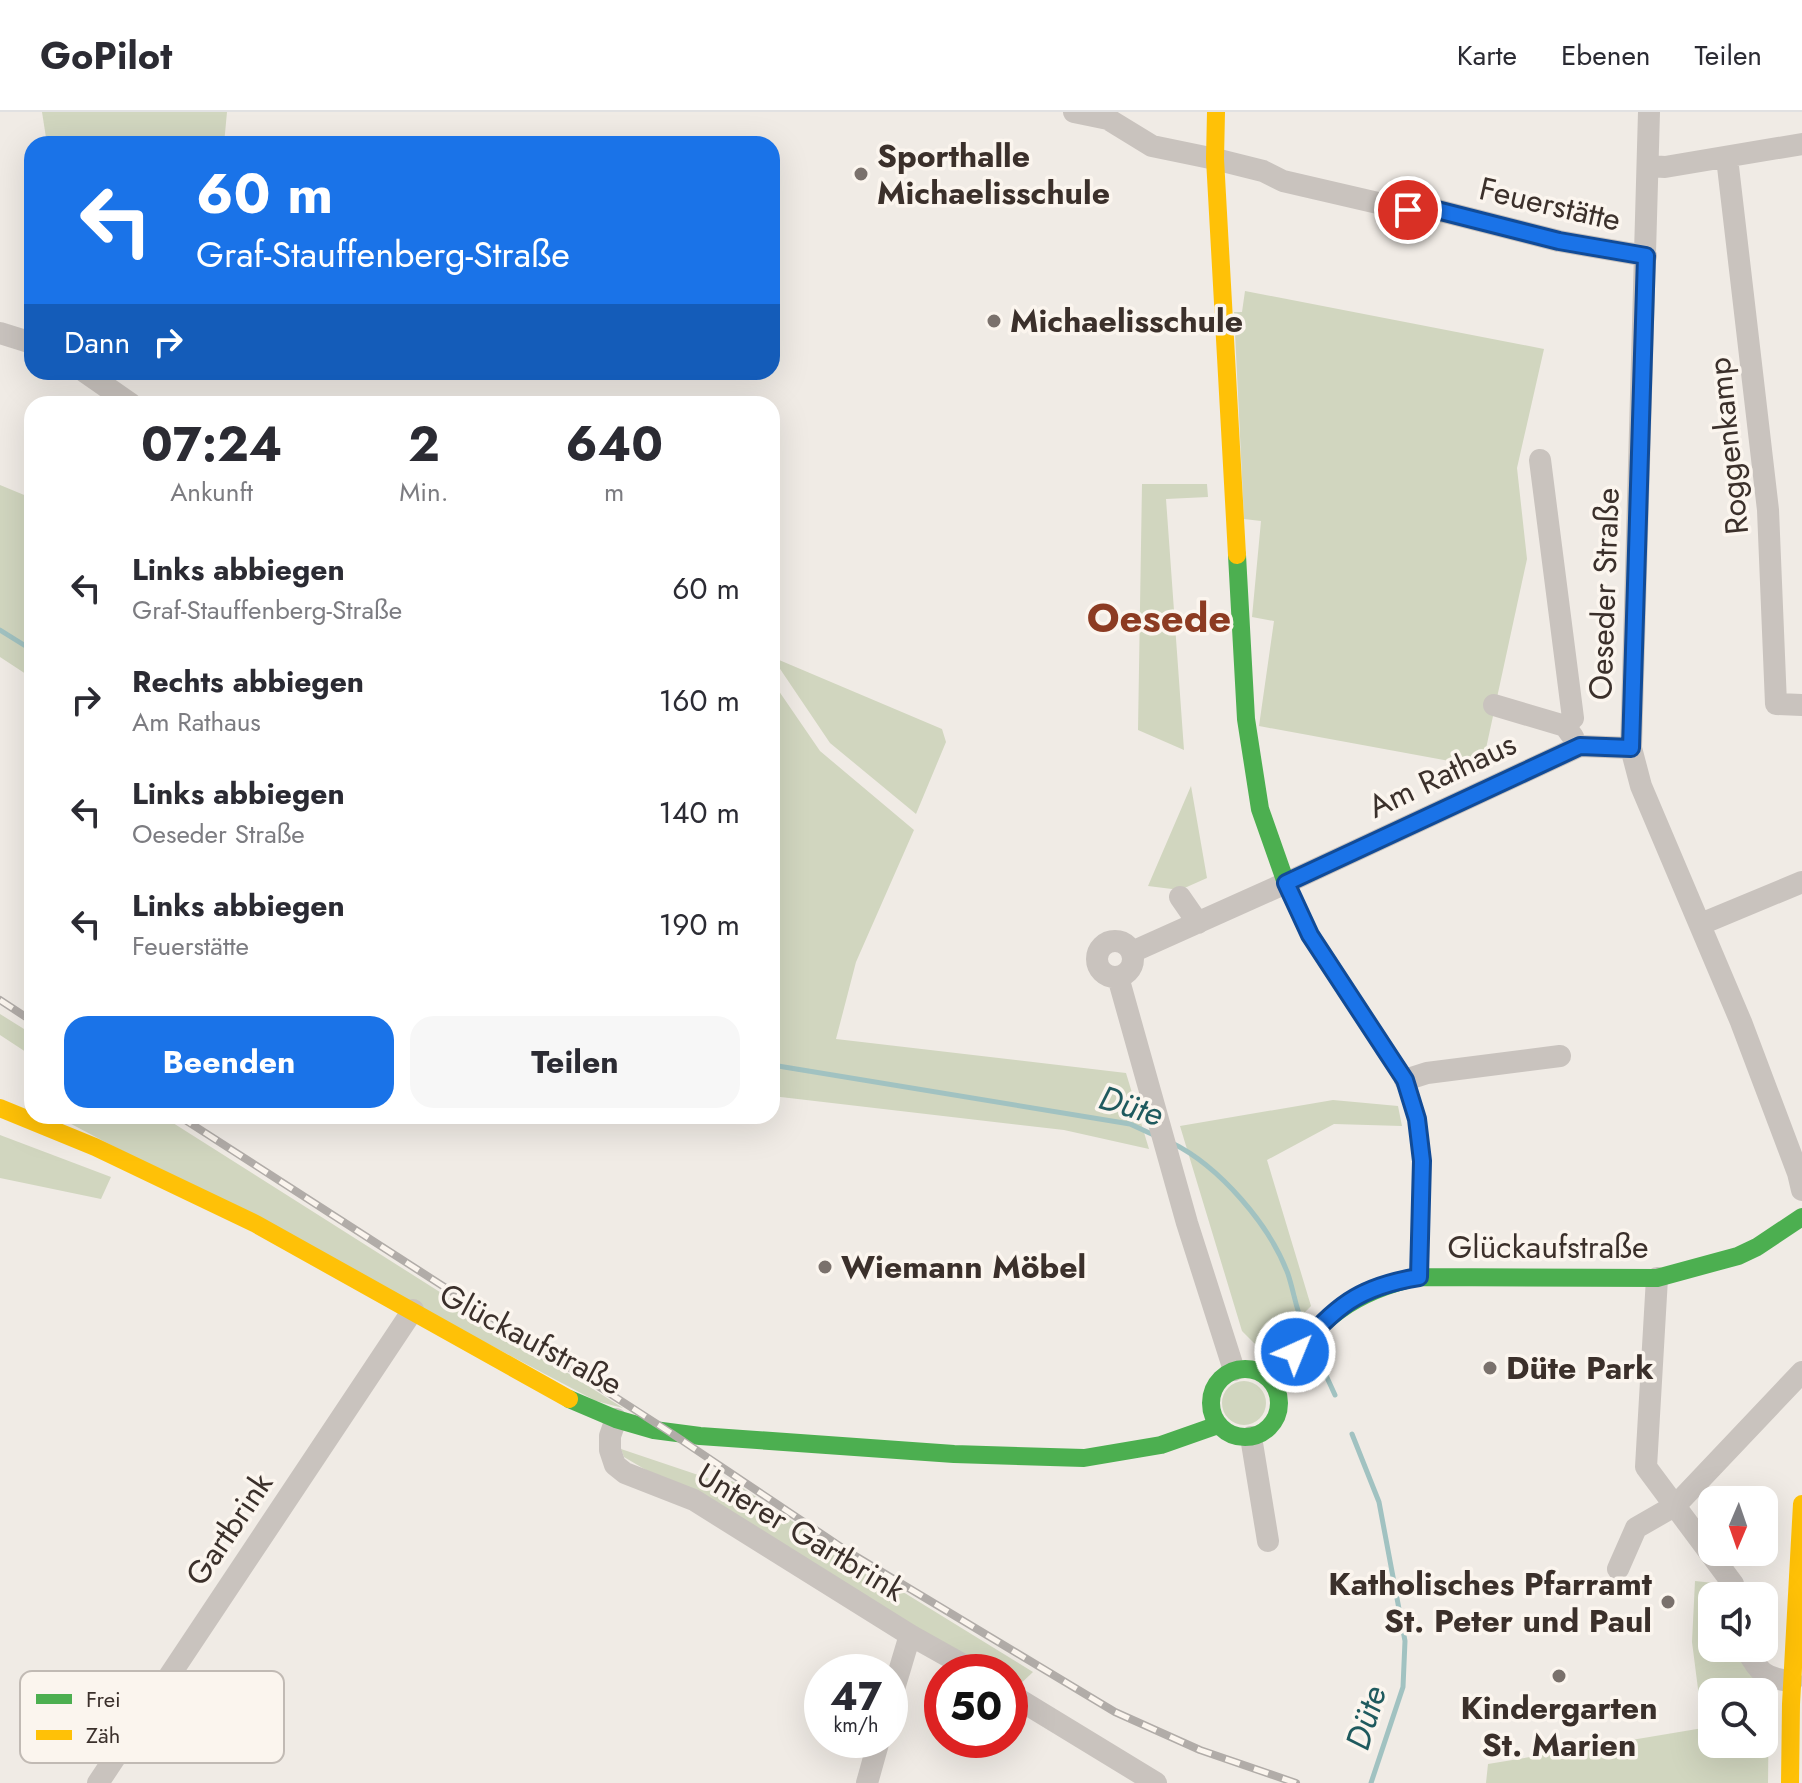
<!DOCTYPE html>
<html lang="de">
<head>
<meta charset="utf-8">
<style>
	:root { --surface:#fff; --page:#f7f7f7; --text:#2b2b33; --muted:#7c7c81; --line:#e1e1e2; --accent:#1a73e8 }
	body { margin:0; font-family:Jost,sans-serif; background:var(--page); color:var(--text); height:100vh; display:flex; flex-direction:column; font-size:30px; white-space:nowrap }
	* { box-sizing:border-box; margin:0 }
	p { font-size:26px; color:var(--muted) }
	.icon { flex:none; width:44px; height:44px; fill:none; stroke:currentColor; stroke-width:2; stroke-linecap:round; stroke-linejoin:round }
	.map { position:relative; flex:1; overflow:hidden }
	.panel { position:absolute; left:24px; top:284px; width:756px; height:728px; display:flex; flex-direction:column; background:var(--surface); border-radius:24px; box-shadow:0 8px 32px #0002 }
	.panel>* { flex:none }
	.guide { position:absolute; left:24px; top:24px; width:756px; height:244px; border-radius:24px; box-shadow:0 8px 32px #0002; background:#1a73e8; color:#fff; overflow:hidden }
	.needle { width:52px; rotate:182deg }
	.tools { position:absolute; left:1698px; top:1374px; display:grid; gap:16px }
	.tools a { display:grid; place-items:center; width:80px; height:80px; border-radius:16px; background:var(--surface); box-shadow:0 8px 32px #0002; font-size:40px }
	.speed { position:absolute; left:804px; top:1542px; display:flex; gap:16px; font-size:40px; font-weight:700; text-align:center }
	.speed>* { display:grid; place-content:center; width:104px; height:104px; border-radius:50%; background:var(--surface); box-shadow:0 8px 32px #0002; line-height:1 }
	.speed small { font-size:20px; font-weight:400 }
	.speed .limit { border:12px solid #d22; background:#fff; color:#111 }
	.pin { position:absolute; display:grid; place-items:center; width:68px; height:68px; color:#fff; margin:-34px; border:4px solid #fff; border-radius:50%; box-shadow:0 2px 8px #0007 }
	.me { position:absolute; width:88px; margin:-44px; rotate:44deg; stroke-linejoin:round; filter:drop-shadow(0 0 6px #0008) }
	.turn { display:flex; align-items:center; gap:28px; height:168px; padding:0 40px; font-size:36px }
	.turn .icon { width:104px; height:104px; stroke-width:2.5 }
	.turn b { display:block; font-size:56px; line-height:68px }
	.then { display:flex; align-items:center; height:76px; padding:0 40px; background:#0003; gap:16px; font-size:30px }
	.eta { display:flex; justify-content:space-evenly; align-items:center; height:136px; text-align:center }
	.eta b { font-size:48px; font-weight:700; line-height:56px }
	.cta { display:flex; gap:16px; margin-top:auto; padding:16px 40px }
	.cta a { flex:1; height:92px; border-radius:24px; background:var(--accent); color:#fff; font-size:32px; font-weight:700; line-height:92px; text-align:center }
	.cta a+a { background:var(--page); color:var(--text) }
	ul { padding:0; list-style:none }
	li { display:flex; align-items:center; gap:24px; height:112px; padding:0 40px }
	li div { flex:1 }
	li b { display:block; font-size:30px }
	li em { font-style:normal }
	header { display:flex; align-items:center; gap:48px; box-sizing:border-box; height:112px; padding:0 40px; background:var(--surface); border-bottom:2px solid var(--line) }
	header strong { font-size:38px }
	nav { display:flex; gap:44px; margin-inline-start:auto; font-size:28px }
	.map>svg:first-child { display:block }
</style>
</head>
<body>
<header>
<strong>GoPilot</strong>
<nav><a>Karte</a><a>Ebenen</a><a>Teilen</a></nav>
</header>
<div class="map">
<svg width="1802" height="1671" viewBox="0 0 1802 1671">
	<rect width="100%" height="100%" fill="#f0ebe5"/>
	<path fill="#d1d6bf" fill-rule="evenodd" d="M 42,0 L 227,0 L 224,32 L 47,32 Z
		M 1245,179 L 1544,237 L 1517,356 L 1527,447 L 1482,655 L 1259,614 L 1274,509 L 1252,505 L 1261,409 L 1244,407 L 1234,200 L 1242,200 Z
		M 1142,372 L 1207,372 L 1208,385 L 1166,387 L 1184,638 L 1138,618 Z
		M 0,373 L 29,385 L 32,396 L 32,566 L 0,545 Z
		M 772,545 L 942,617 L 946,630 L 916,702 L 830,631 Z
		M 772,569 L 820,639 L 914,718 L 856,850 L 836,927 L 1126,961 L 1149,1037 L 1064,1018 L 772,984 Z
		M 1191,674 L 1207,766 L 1180,778 L 1148,774 Z
		M 0,902 L 32,922 L 32,944 L 0,923 Z
		M 1333,988 L 1398,994 L 1402,1014 L 1334,1012 L 1267,1048 L 1311,1194 L 1271,1235 L 1256,1233 L 1242,1219 L 1180,1014 Z
		M 56,1004 L 162,1004 L 623,1296 L 596,1289 Z
		M 0,1023 L 111,1065 L 101,1087 L 0,1066 Z
		M1222 1291a22 22 0 1 1 44 0a22 22 0 1 1-44 0Z
		M 621,1337 L 722,1371 L 732,1369 L 843,1443 L 1033,1560 L 1016,1576 L 1010,1573 L 1010,1560 L 988,1560 L 624,1345 Z
		M 1695,1469 L 1723,1472 L 1726,1484 L 1712,1484 L 1712,1536 L 1739,1536 L 1769,1582 L 1768,1671 L 1486,1671 L 1488,1652 L 1703,1616 L 1692,1530 ZM 1712,1580 L 1764,1580 L 1764,1632 L 1712,1632 Z"/>
	<g fill="none" stroke-linecap="round" stroke-linejoin="round">
		<path stroke="#a1c2c1" stroke-width="5" d="M 0,518 L 32,538
			M 772,953 L 1130,1012 L 1156,1024
			M 1172,1031 C 1219,1054 1270,1113 1288,1162 C 1294,1180 1296,1198 1304,1215
			M 1313,1235 L 1335,1283
			M 1352,1322 L 1379,1390 L 1405,1529 L 1403,1575 L 1371,1671"/>
		<path stroke="#c9c3be" stroke-width="22" d="M 1074,0 L 1108,7 L 1152,34 L 1215,47 L 1263,59 L 1283,69 L 1408,98 L 1425,95 L 1559,129 L 1646,144
			M 1649,0 L 1631,636 L 1641,674 L 1741,910 L 1798,1061 L 1802,1078
			M 1727,46 L 1768,398 L 1776,592 L 1802,593
			M 1648,54 L 1665,55 L 1802,32
			M 0,221 L 32,231
			M 85,260 L 131,292
			M 1540,348 L 1573,606 L 1565,614
			M 1494,593 L 1565,614 L 1573,625
			M 1180,785 L 1198,811
			M 1701,812 L 1802,770
			M1097 847a18 18 0 1 1 36 0a18 18 0 1 1-36 0Z
			M 1132,840 L 1286,771 L 1580,634 L 1631,636
			M 1118,865 L 1187,1111 L 1234,1258
			M 1405,968 L 1427,961 L 1560,944
			M 1657,1166 L 1646,1355 L 1733,1472 L 1736,1484
			M 616,1307 L 610,1324 L 610,1338 L 615,1353 L 625,1361 L 694,1388 L 910,1523 L 976,1560
			M 1251,1325 L 1268,1429
			M 1618,1457 L 1636,1416 L 1676,1393 L 1802,1260
			M 1746,1536 C 1758,1560 1765,1567 1792,1569
			M 1010,1582 L 1156,1671
			M 890,1590 L 910,1523
			M 98,1671 L 413,1198
			M 867,1671 L 879,1628"/>
		<path stroke="#4caf50" stroke-width="18" d="M 1237,443 L 1246,607 L 1260,697 L 1286,771 L 1310,823 L 1405,968 L 1417,1007 L 1422,1049 L 1419,1165
			M1211 1291a34 34 0 1 1 68 0a34 34 0 1 1-68 0Z
			M 1269,1267 C 1319,1213 1344,1181 1419,1165 L 1657,1166 L 1738,1144 L 1757,1135 L 1802,1105
			M 569,1287 L 616,1307 L 654,1318 L 700,1324 L 954,1342 L 1084,1346 L 1161,1333 L 1218,1313"/>
		<path stroke="#ffc107" stroke-width="18" d="M 1216,0 L 1215,47 L 1237,443
			M 0,996 L 95,1035 L 256,1112 L 569,1287
			M 1790,1671 L 1791,1592 L 1802,1392"/>
		<defs>
			<path id="rail" d="M 0,888 L 32,909
				M 179,1004 L 671,1321 L 847,1439 L 1115,1600 L 1200,1638 L 1296,1671"/>
		</defs>
		<use href="#rail" stroke="#b1aca8" stroke-width="8"/>
		<use href="#rail" stroke="#fbf5ee" stroke-width="5" stroke-dasharray="15" stroke-linecap="butt"/>
	</g>
	<g fill="none" stroke-linecap="round" stroke-linejoin="round">
		<defs>
			<path id="route" d="M 1295,1240 C 1337,1195 1356,1175 1419,1165 L 1422,1049 L 1417,1007 L 1405,968 L 1310,823 L 1286,771 L 1580,634 L 1631,636 L 1646,144 L 1559,129 L 1425,95 L 1408,98"/>
		</defs>
		<use href="#route" stroke="#114b97" stroke-width="20"/>
		<use href="#route" stroke="#1a73e8" stroke-width="14"/>
	</g>
	<g fill="#7a716c" stroke="#fbf5ee" stroke-width="3">
		<circle cx="861" cy="62" r="8"/>
		<circle cx="994" cy="209" r="8"/>
		<circle cx="825" cy="1155" r="8"/>
		<circle cx="1490" cy="1256" r="8"/>
		<circle cx="1668" cy="1490" r="8"/>
		<circle cx="1559" cy="1564" r="8"/>
	</g>
	<g text-anchor="middle" dominant-baseline="central" stroke-width="7" stroke-linejoin="round" paint-order="stroke">
		<g font-size="32" font-weight="bold" fill="#3b302b" stroke="#fbf5ee" text-anchor="start">
			<text x="877" y="44">Sporthalle<tspan x="877" dy="37">Michaelisschule</tspan></text>
			<text x="1010" y="209">Michaelisschule</text>
			<text x="841" y="1155">Wiemann Möbel</text>
			<text x="1506" y="1256">Düte Park</text>
			<text x="1652" y="1472" text-anchor="end">Katholisches Pfarramt<tspan x="1652" dy="37">St. Peter und Paul</tspan></text>
			<text x="1559" y="1596" text-anchor="middle">Kindergarten<tspan x="1559" dy="37">St. Marien</tspan></text>
		</g>
		<g font-size="32" fill="#3b302b" stroke="#fbf5ee">
			<text transform="translate(1550 92) rotate(13)">Feuerstätte</text>
			<text transform="translate(1728 334) rotate(-96)">Roggenkamp</text>
			<text transform="translate(1604 482) rotate(-88)">Oeseder Straße</text>
			<text transform="translate(1442 663) rotate(-25)">Am Rathaus</text>
			<text x="1548" y="1135">Glückaufstraße</text>
			<text transform="translate(531 1227) rotate(28)">Glückaufstraße</text>
			<text transform="translate(229 1417) rotate(-56)">Gartbrink</text>
			<text transform="translate(801 1420) rotate(31)">Unterer Gartbrink</text>
		</g>
		<g font-size="34" font-style="italic" fill="#1f5a5e" stroke="#fbf5ee">
			<text transform="translate(1131 994) rotate(17)">Düte</text>
			<text transform="translate(1366 1606) rotate(-73)">Düte</text>
		</g>
		<g font-size="40" font-weight="bold" fill="#8c3b22" stroke="#fbf5ee">
			<text x="1159" y="506">Oesede</text>
		</g>
	</g>
	<rect x="20" y="1559" width="264" height="92" rx="12" fill="#fbf5ee" stroke="#c1bab4" stroke-width="2"/>
	<rect x="36" y="1582" width="36" height="10" fill="#4caf50"/>
	<rect x="36" y="1618" width="36" height="10" fill="#ffc107"/>
	<g font-size="22" fill="#3b302b">
		<text x="86" y="1595">Frei</text>
		<text x="86" y="1631">Zäh</text>
	</g>
</svg>
<div class="tools">
<a><svg class="needle" viewBox="-14 -14 28 28"><path d="M0-13l5 13h-10z" fill="#e53935"/><path d="M0 13l5-13h-10z" fill="#7c7c81"/></svg></a>
<a><svg class="icon" aria-label="sound" viewBox="0 0 24 24"><path d="M4 9h4l5-4v14l-5-4H4zM17 9q2 3 0 6"/></svg></a>
<a><svg class="icon" aria-label="search" viewBox="0 0 24 24"><circle cx="10" cy="10" r="6"/><path d="M15 15l6 6"/></svg></a>
</div>
<div class="speed"><div>47<small>km/h</small></div><div class="limit">50</div></div>
<div class="pin" style="left:1408px;top:98px;background:#d93025"><svg class="icon" aria-label="arrive" viewBox="0 0 24 24"><path d="M6 21V4h12l-3 4 3 4H6"/></svg></div>
<svg class="me" style="left:1295px;top:1240px" viewBox="-20 -20 40 40"><circle r="17" fill="#1a73e8" stroke="#fff" stroke-width="3"/><path d="M0-11L8 9 0 5-8 9z" fill="#fff"/></svg>
<div class="guide">
<div class="turn"><svg class="icon" aria-label="left" viewBox="0 0 24 24"><path d="M17 20v-9H6M10 6l-5 5 5 5"/></svg><div><b>60 m</b>Graf-Stauffenberg-Straße</div></div>
<div class="then">Dann<svg class="icon" aria-label="right" viewBox="0 0 24 24"><path d="M7 20v-9h11M14 6l5 5-5 5"/></svg></div>
</div>
<section class="panel">
<div class="eta">
<div><b>07:24</b><p>Ankunft</p></div>
<div><b>2</b><p>Min.</p></div>
<div><b>640</b><p>m</p></div>
</div>
<ul>
<li><svg class="icon" aria-label="left" viewBox="0 0 24 24"><path d="M17 20v-9H6M10 6l-5 5 5 5"/></svg><div><b>Links abbiegen</b><p>Graf-Stauffenberg-Straße</p></div><em>60 m</em></li>
<li><svg class="icon" aria-label="right" viewBox="0 0 24 24"><path d="M7 20v-9h11M14 6l5 5-5 5"/></svg><div><b>Rechts abbiegen</b><p>Am Rathaus</p></div><em>160 m</em></li>
<li><svg class="icon" aria-label="left" viewBox="0 0 24 24"><path d="M17 20v-9H6M10 6l-5 5 5 5"/></svg><div><b>Links abbiegen</b><p>Oeseder Straße</p></div><em>140 m</em></li>
<li><svg class="icon" aria-label="left" viewBox="0 0 24 24"><path d="M17 20v-9H6M10 6l-5 5 5 5"/></svg><div><b>Links abbiegen</b><p>Feuerstätte</p></div><em>190 m</em></li>
</ul>
<div class="cta"><a>Beenden</a><a>Teilen</a></div>
</section>
</div>
</body>
</html>
